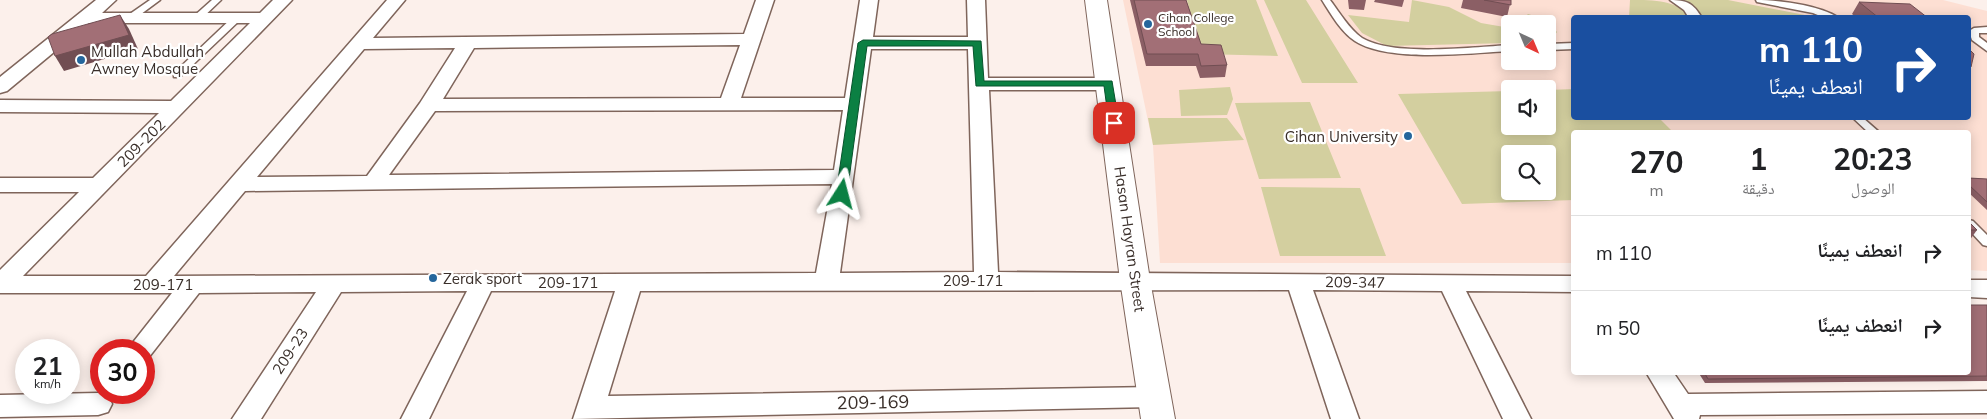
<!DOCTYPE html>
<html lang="ar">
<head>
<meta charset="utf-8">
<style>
	:root { --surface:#fff; --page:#f2f2f2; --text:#202124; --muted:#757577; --line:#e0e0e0 }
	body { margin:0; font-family:Mulish,"Noto Naskh Arabic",sans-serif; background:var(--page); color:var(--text); direction:rtl; height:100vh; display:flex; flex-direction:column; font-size:19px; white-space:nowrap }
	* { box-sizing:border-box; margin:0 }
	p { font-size:16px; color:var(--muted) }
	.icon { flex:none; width:28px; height:28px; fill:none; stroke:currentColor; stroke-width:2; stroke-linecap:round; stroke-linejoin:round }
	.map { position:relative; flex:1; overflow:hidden; direction:ltr }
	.sheet { position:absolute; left:1571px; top:130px; width:400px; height:245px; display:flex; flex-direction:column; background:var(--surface); border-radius:5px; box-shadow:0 2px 12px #0003; direction:rtl }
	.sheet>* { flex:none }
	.guide { position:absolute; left:1571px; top:15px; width:400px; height:105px; border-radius:5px; box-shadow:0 2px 12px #0003; direction:rtl; background:#1a4fa0; color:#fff; overflow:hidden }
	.needle { width:32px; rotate:136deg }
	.buttons { position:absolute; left:1501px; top:15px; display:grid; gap:10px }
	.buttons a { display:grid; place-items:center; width:55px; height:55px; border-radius:5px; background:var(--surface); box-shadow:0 2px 12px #0003; font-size:25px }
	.speed { position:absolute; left:15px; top:339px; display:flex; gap:10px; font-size:25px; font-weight:700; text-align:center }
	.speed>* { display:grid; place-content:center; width:65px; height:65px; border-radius:50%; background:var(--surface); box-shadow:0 2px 12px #0003; line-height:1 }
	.speed small { font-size:12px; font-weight:400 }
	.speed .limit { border:8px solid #d22; background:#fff; color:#111 }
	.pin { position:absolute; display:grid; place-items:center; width:42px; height:42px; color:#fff; margin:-21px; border-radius:10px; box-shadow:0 2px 8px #0006 }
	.me { position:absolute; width:55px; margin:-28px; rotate:9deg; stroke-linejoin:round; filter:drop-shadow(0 0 4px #0008) }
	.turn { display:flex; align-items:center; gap:18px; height:105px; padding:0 25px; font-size:22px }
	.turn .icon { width:65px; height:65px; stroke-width:2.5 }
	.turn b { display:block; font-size:35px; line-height:42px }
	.eta { display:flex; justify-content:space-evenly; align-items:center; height:85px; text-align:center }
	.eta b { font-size:30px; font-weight:700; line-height:35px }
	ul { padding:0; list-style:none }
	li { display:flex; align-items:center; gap:15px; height:75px; padding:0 25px; border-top:1px solid var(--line) }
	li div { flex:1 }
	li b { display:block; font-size:19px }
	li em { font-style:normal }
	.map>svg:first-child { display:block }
</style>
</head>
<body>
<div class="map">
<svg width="1987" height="419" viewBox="0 0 1987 419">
	<rect width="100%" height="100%" fill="#fcf0eb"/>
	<path fill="#fddfd3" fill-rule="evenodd" d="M 1123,0 L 1943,0 L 1987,11 L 1987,271 L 1969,270 L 1969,132 L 1574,132 L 1574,263 L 1160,263 L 1153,145 ZM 1574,18 L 1969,18 L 1969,118 L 1574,118 ZM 1510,24 L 1548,24 L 1548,61 L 1510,61 ZM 1510,89 L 1548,89 L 1548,126 L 1510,126 ZM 1510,154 L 1548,154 L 1548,191 L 1510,191 Z"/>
	<path fill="#d3cf9f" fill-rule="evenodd" d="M 1187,0 L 1256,0 L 1278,56 L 1201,54 Z
		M 1264,0 L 1306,0 L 1358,83 L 1302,83 Z
		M 1412,0 L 1449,7 L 1481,23 L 1510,28 L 1510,43 L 1387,46 L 1362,33 L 1348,15 L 1409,22 Z
		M 1630,0 C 1655,0 1677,0 1692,18 L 1629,18 Z
		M 1682,0 L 1728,0 L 1815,17 L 1701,17 L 1694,7 Z
		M 1528,14 L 1547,20 L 1557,32 L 1550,42 L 1548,42 L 1548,24 L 1518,24 Z
		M 1230,87 L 1233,99 L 1227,115 L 1181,116 L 1179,90 Z
		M 1574,89 L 1574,118 L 1659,118 L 1673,132 L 1574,132 L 1574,200 L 1462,204 L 1398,94 L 1510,91 L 1510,126 L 1548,126 L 1548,90 ZM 1510,154 L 1548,154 L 1548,191 L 1510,191 Z
		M 1310,102 L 1341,178 L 1259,179 L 1235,103 Z
		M 1148,118 L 1227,118 L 1244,140 L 1153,145 Z
		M 1261,187 L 1360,188 L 1386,256 L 1280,256 Z"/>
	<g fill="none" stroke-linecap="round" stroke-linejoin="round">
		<defs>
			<path id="service" d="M 150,0 L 160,0 L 133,20 L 127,20 L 127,16 Z
				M 212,0 L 221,0 L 200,20 L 194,20 L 194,16 Z
				M 1322,0 L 1330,0 C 1340,13 1349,29 1362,38 C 1394,57 1473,47 1510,45 L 1510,51 C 1470,53 1389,63 1355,41 C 1341,32 1331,14 1322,0 Z
				M 1756,0 C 1778,0 1820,5 1839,18 L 1825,18 L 1813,13 L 1757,2 Z
				M 237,15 L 240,16 L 240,20 L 180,77 L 174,77 L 174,73 L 234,16 Z
				M 1987,27 L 1987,33 L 1979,33 L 1979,37 L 1987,43 L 1987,51 L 1972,40 L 1969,31 L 1974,28 Z
				M 1574,43 L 1574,49 L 1548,50 L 1548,44 Z
				M 1853,118 L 1863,118 L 1879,132 L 1868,132 Z
				M 1969,220 L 1973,221 L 1987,235 L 1987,246 L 1983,245 L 1969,230 Z"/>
			<path id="pedestrian" d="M 1670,0 C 1687,0 1693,3 1702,18 L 1689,18 L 1684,10 Z"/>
			<path id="minor" d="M 96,0 L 116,0 L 102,13 L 260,13 L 273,0 L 292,0 L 23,276 L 146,276 L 387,0 L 405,0 L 373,38 L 744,34 L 756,0 L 774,0 L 741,98 L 845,98 L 860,0 L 878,0 L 873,37 L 968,37 L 967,0 L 985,0 L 988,78 L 1109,78 L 1116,80 L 1119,84 L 1116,88 L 1109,90 L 989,90 L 998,272 L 1574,276 L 1574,292 L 1466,291 L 1531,419 L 1503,419 L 1442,291 L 1313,290 L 1359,419 L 1331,419 L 1289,290 L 640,291 L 608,396 L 1154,387 L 1164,390 L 1168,397 L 1164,404 L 1154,407 L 573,419 L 615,291 L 491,291 L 429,419 L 401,419 L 467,291 L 341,292 L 261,419 L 232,419 L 316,292 L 199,293 L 149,357 L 144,358 L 144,350 L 127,350 L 172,293 L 0,293 L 0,270 L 79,192 L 0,192 L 0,178 L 93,178 L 159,113 L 0,112 L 0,100 L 171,101 L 250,23 L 89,23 L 7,91 L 0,93 L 0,77 ZM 740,45 L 721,98 L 443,99 L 474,48 ZM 455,48 L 420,103 L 367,176 L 257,177 L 364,49 ZM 871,49 L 968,49 L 974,272 L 840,273 ZM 843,110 L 834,170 L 389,175 L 435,111 ZM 832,184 L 816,273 L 174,276 L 245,191 Z
				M 1969,280 L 1987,280 L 1987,298 L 1969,297 Z
				M 1646,372 L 1673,372 L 1688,394 L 1987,391 L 1987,413 L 1700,415 L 1699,419 L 1674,419 Z
				M 98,393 L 108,396 L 112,404 L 108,412 L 98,415 L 0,417 L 0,395 Z"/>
			<path id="tertiary" d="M 1085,0 L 1107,0 L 1150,280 L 1175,419 L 1141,419 L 1120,280 Z"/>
		</defs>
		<use href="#service" stroke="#7f655b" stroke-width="3"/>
		<use href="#pedestrian" stroke="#7f655b" stroke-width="3"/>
		<use href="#minor" stroke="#7f655b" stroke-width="3"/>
		<use href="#tertiary" stroke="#7f655b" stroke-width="2"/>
		<use href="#service" fill="#fff" fill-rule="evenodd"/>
		<use href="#pedestrian" fill="#fff" fill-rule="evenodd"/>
		<use href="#minor" fill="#fff" fill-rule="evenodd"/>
		<use href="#tertiary" fill="#fff" fill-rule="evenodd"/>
	</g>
	<path fill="#8b5f65" d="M 1130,0 L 1186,0 L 1201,44 L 1227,65 L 1225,77 L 1200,78 L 1196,66 L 1146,66 Z
		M 1348,0 L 1366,0 L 1364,10 L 1349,9 Z
		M 1375,0 L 1404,0 L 1402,7 L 1374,2 Z
		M 1463,0 L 1511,0 L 1507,17 L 1461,8 Z
		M 1859,2 L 1928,18 L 1857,18 L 1852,14 Z
		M 1969,178 L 1987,179 L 1987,210 L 1969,193 Z
		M 1969,222 L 1977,230 L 1969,241 Z
		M 1987,305 L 1987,381 L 1705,383 L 1698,372 L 1969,372 Z"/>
	<path fill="#714e53" d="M 120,15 L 129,29 L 138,49 L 64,71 L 55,56 Z"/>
	<path fill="#a26f76" stroke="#714e53" d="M 1134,0 L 1186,0 L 1201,44 L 1221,45 L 1227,65 L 1201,66 L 1198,54 L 1147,54 Z
		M 1484,0 L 1511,0 L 1511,5 Z
		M 1859,2 L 1910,4 L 1928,18 L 1879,18 Z
		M 120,15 L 129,35 L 55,56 L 48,37 L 52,34 Z
		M 1969,49 L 1974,54 L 1971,67 L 1969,67 Z
		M 1969,178 L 1987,179 L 1987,202 L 1969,185 Z
		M 1969,222 L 1977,230 L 1969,230 Z
		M 1969,305 L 1987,305 L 1987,376 L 1708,379 L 1704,372 L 1969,372 Z"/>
	<path fill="#0b8043" stroke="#07532c" d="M 863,40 L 981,41 L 984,81 L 1112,81 L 1119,123 L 1114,126 L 1109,123 L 1104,86 L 976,86 L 973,46 L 867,46 L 847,194 L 842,198 L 838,197 L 836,194 L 858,43 Z"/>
	<g fill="#25669c" stroke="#fff" stroke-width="2">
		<circle cx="1148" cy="24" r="5"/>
		<circle cx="81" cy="60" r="5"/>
		<circle cx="1408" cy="136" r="5"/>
		<circle cx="433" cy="278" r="5"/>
	</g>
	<g text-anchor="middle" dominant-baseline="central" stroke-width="4.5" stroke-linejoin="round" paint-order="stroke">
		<g font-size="12" fill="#392e29" stroke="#fff" text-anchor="start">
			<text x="1158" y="17">Cihan College<tspan x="1158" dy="14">School</tspan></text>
		</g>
		<g font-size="15" fill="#392e29" stroke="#fff" text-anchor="start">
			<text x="91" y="51">Mullah Abdullah<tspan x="91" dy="17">Awney Mosque</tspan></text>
			<text x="1398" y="136" text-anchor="end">Cihan University</text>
			<text x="443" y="278">Zerak sport</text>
		</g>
		<g font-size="15" fill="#392e29" stroke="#fff">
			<text transform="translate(141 143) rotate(-45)">209-202</text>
			<text transform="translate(1130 239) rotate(82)">Hasan Hayran Street</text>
			<text x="973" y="280">209-171</text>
			<text x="568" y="282">209-171</text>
			<text transform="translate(1355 282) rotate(1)">209-347</text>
			<text x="163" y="284">209-171</text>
			<text transform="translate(290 351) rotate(-57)">209-23</text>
		</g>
		<g font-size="18" fill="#392e29" stroke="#fff">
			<text transform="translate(873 402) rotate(-1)">209-169</text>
		</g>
	</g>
</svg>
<div class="buttons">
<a><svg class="needle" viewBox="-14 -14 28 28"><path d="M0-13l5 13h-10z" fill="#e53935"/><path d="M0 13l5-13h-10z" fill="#757577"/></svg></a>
<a><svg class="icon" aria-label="sound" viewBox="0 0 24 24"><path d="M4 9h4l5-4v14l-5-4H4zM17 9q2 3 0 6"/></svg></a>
<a><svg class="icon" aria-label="search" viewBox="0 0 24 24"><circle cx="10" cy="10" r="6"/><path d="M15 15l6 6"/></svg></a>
</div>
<div class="speed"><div>21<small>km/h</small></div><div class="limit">30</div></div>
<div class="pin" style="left:1114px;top:123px;background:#d93025"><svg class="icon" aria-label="arrive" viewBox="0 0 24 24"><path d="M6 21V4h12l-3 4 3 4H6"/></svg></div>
<svg class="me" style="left:842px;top:194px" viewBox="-20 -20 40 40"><path d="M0-17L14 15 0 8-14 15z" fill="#0b8043" stroke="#fff" stroke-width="4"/></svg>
<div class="guide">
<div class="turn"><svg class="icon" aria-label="right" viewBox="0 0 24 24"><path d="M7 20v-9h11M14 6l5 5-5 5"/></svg><div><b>110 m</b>انعطف يمينًا</div></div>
</div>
<section class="sheet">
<div class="eta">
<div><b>20:23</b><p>الوصول</p></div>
<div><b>1</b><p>دقيقة</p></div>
<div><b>270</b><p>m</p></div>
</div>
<ul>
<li><svg class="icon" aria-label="right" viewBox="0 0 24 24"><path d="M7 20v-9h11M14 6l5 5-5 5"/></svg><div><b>انعطف يمينًا</b></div><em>110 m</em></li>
<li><svg class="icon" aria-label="right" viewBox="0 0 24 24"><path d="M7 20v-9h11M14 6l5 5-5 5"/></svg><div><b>انعطف يمينًا</b></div><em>50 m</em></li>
</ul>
</section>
</div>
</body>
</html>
